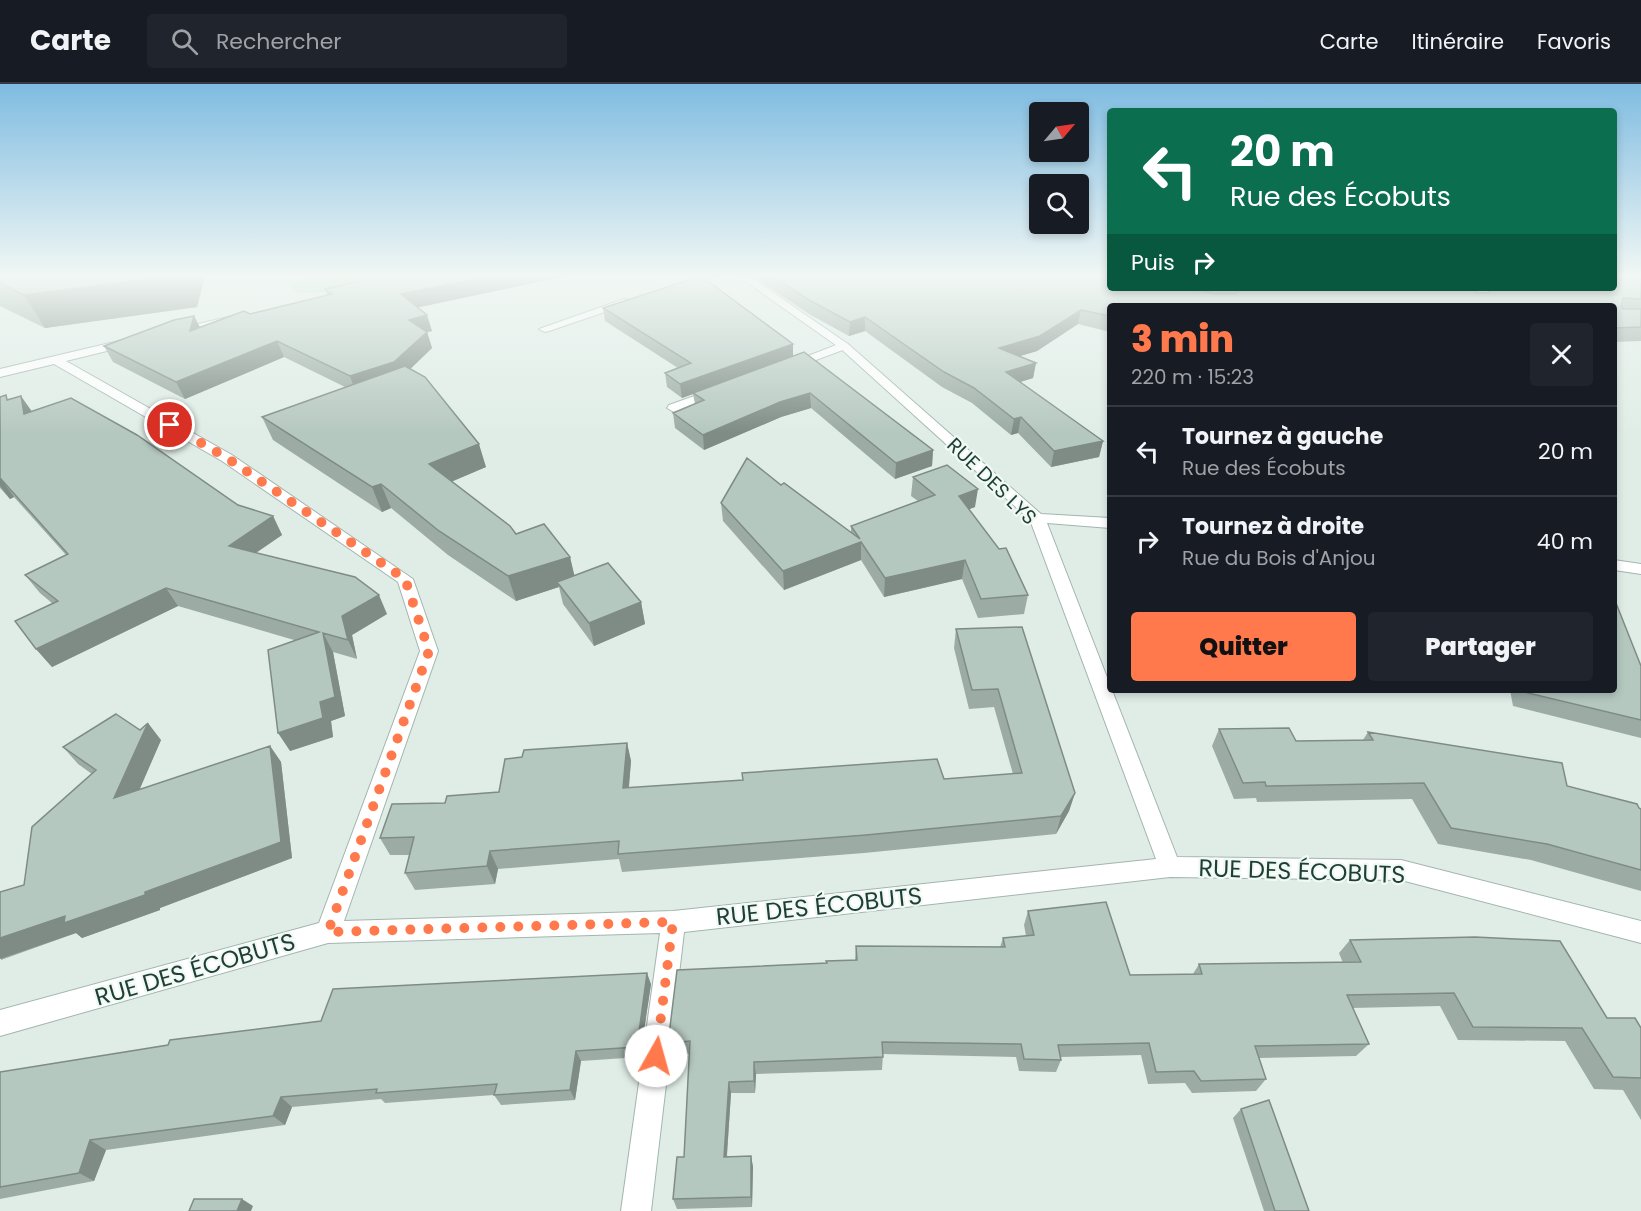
<!DOCTYPE html>
<html lang="fr">
<head>
<meta charset="utf-8">
<style>
	:root { --surface:#171b24; --page:#20242c; --text:#f1f3f6; --muted:#9ea1a6; --line:#363941; --accent:#ff794c }
	body { margin:0; font-family:Poppins,sans-serif; background:var(--page); color:var(--text); height:100vh; display:flex; flex-direction:column; font-size:22px; white-space:nowrap }
	* { box-sizing:border-box; margin:0 }
	p { font-size:20px; color:var(--muted) }
	.icon { flex:none; width:33px; height:33px; fill:none; stroke:currentColor; stroke-width:2; stroke-linecap:round; stroke-linejoin:round }
	.map { position:relative; flex:1; overflow:hidden }
	.panel { position:absolute; left:1107px; top:219px; width:510px; height:390px; display:flex; flex-direction:column; background:var(--surface); border-radius:6px; box-shadow:0 3px 9px #0003 }
	.panel>* { flex:none }
	.banner { position:absolute; left:1107px; top:24px; width:510px; height:183px; border-radius:6px; box-shadow:0 3px 9px #0003; background:#0b6e4f; color:#fff; overflow:hidden }
	.needle { width:39px; rotate:61deg }
	.tools { position:absolute; left:1029px; top:18px; display:grid; gap:12px }
	.tools a { display:grid; place-items:center; width:60px; height:60px; border-radius:6px; background:var(--surface); box-shadow:0 3px 9px #0003; font-size:30px }
	.pin { position:absolute; display:grid; place-items:center; width:51px; height:51px; color:#fff; margin:-26px; border:3px solid #fff; border-radius:50%; box-shadow:0 2px 6px #0007 }
	.me { position:absolute; width:66px; margin:-33px; rotate:7deg; stroke-linejoin:round; filter:drop-shadow(0 0 4px #0008) }
	.turn { display:flex; align-items:center; gap:21px; height:126px; padding:0 24px; font-size:27px }
	.turn .icon { width:78px; height:78px; stroke-width:2.5 }
	.turn b { display:block; font-size:42px; line-height:51px }
	.then { display:flex; align-items:center; height:57px; padding:0 24px; background:#0003; gap:12px; font-size:22px }
	.round { display:grid; place-items:center; flex:none; width:63px; height:63px; border-radius:6px; background:var(--page) }
	.summary { display:flex; align-items:center; justify-content:space-between; height:102px; padding:0 24px }
	h1 { font-size:36px; font-weight:800; line-height:45px; color:var(--accent) }
	.cta { display:flex; gap:12px; margin-top:auto; padding:12px 24px }
	.cta a { flex:1; height:69px; border-radius:6px; background:var(--accent); color:#111; font-size:24px; font-weight:800; line-height:69px; text-align:center }
	.cta a+a { background:var(--page); color:var(--text) }
	ul { padding:0; list-style:none }
	li { display:flex; align-items:center; gap:18px; height:90px; padding:0 24px; border-top:2px solid var(--line) }
	li div { flex:1 }
	li b { display:block; font-size:22px }
	li em { font-style:normal }
	header { display:flex; align-items:center; gap:36px; box-sizing:border-box; height:84px; padding:0 30px; background:var(--surface); border-bottom:2px solid var(--line) }
	header strong { font-size:28px }
	nav { display:flex; gap:33px; margin-inline-start:auto; font-size:21px }
	.search { width:420px; height:54px; background:var(--page); display:flex; align-items:center; gap:15px; box-sizing:border-box; padding:0 21px; border-radius:6px; color:var(--muted); font-size:22px }
	.map>svg:first-child { display:block }
</style>
</head>
<body>
<header>
<strong>Carte</strong>
<div class="search"><svg class="icon" aria-label="search" viewBox="0 0 24 24"><circle cx="10" cy="10" r="6"/><path d="M15 15l6 6"/></svg>Rechercher</div>
<nav><a>Carte</a><a>Itinéraire</a><a>Favoris</a></nav>
</header>
<div class="map">
<svg width="1641" height="1127" viewBox="0 0 1641 1127">
	<rect width="100%" height="100%" fill="#e0ede7"/>
	<path fill="#b7e0c2" d="M 313,192 L 362,192 L 362,195 C 340,207 320,211 295,208 L 290,200 L 313,194 Z"/>
	<g fill="none" stroke-linecap="round" stroke-linejoin="round">
		<defs>
			<path id="lane" d="M 702,192 L 717,192 L 682,203 L 677,200 Z
				M 1479,204 L 1492,204 L 1487,208 L 1480,222 L 1470,222 Z
				M 624,215 L 628,216 L 628,220 L 549,247 L 545,248 L 539,245 Z
				M 844,258 L 848,260 L 848,264 L 792,285 L 788,286 L 782,282 Z
				M 717,304 L 721,305 L 723,308 L 721,311 L 674,328 L 667,324 L 669,321 Z"/>
			<path id="street" d="M 738,192 L 749,192 L 848,260 L 1041,430 L 1110,434 L 1110,444 L 1047,439 L 1110,601 L 1110,606 L 1112,606 L 1177,773 L 1401,776 L 1641,837 L 1641,859 L 1401,796 L 1170,793 L 684,848 L 651,1127 L 621,1127 L 660,849 L 328,859 L 0,952 L 0,926 L 319,839 L 420,567 L 398,498 L 222,377 L 54,280 L 0,293 L 0,285 L 127,255 L 133,259 L 131,261 L 66,277 L 232,371 L 413,495 L 438,567 L 344,837 L 673,827 L 1156,775 L 1030,436 L 840,264 Z
				M 232,232 L 238,235 L 236,237 L 177,251 L 171,248 L 173,246 Z
				M 1614,476 L 1641,480 L 1641,490 L 1614,486 Z"/>
		</defs>
		<use href="#lane" stroke="#a2b5ae" stroke-width="2"/>
		<use href="#street" stroke="#a2b5ae" stroke-width="2"/>
		<use href="#lane" fill="#fff" fill-rule="evenodd"/>
		<use href="#street" fill="#fff" fill-rule="evenodd"/>
	</g>
	<path fill="#9caca5" d="M 0,192 L 205,192 L 197,223 L 45,244 L 0,222 Z
		M 365,192 L 566,192 L 418,223 L 432,247 L 427,248 L 432,264 L 410,285 L 486,383 L 452,397 L 516,450 L 570,473 L 574,492 L 641,518 L 645,540 L 594,562 L 563,520 L 559,503 L 516,517 L 448,471 L 391,424 L 382,428 L 273,356 L 262,333 L 345,303 L 284,273 L 185,315 L 113,278 L 104,262 L 194,232 L 200,244 L 250,230 L 327,211 L 325,205 L 363,196 Z
		M 752,192 L 1110,192 L 1110,204 L 1478,204 L 1476,209 L 1489,209 L 1614,192 L 1641,192 L 1641,257 L 1614,258 L 1614,222 L 1110,222 L 1110,248 L 1078,240 L 1037,267 L 1020,272 L 1036,279 L 1033,294 L 1020,298 L 1103,357 L 1099,373 L 1051,383 L 1018,349 L 1011,351 L 972,319 L 942,303 L 865,247 L 849,252 L 809,230 Z
		M 603,224 L 793,272 L 933,366 L 932,382 L 895,395 L 811,324 L 781,333 L 704,366 L 675,344 L 673,329 L 695,320 L 693,310 L 682,314 L 667,303 L 665,289 L 678,284 L 605,237 Z
		M 0,313 L 9,315 L 32,328 L 238,421 L 273,432 L 282,451 L 256,469 L 387,530 L 352,551 L 357,575 L 333,568 L 345,632 L 331,637 L 333,653 L 290,667 L 294,556 L 178,522 L 52,583 L 36,565 L 53,520 L 40,509 L 25,491 L 66,471 L 14,413 L 10,415 L 0,404 Z
		M 913,393 L 975,423 L 969,425 L 1028,511 L 1024,530 L 978,534 L 962,495 L 884,513 L 861,476 L 784,506 L 723,437 L 721,419 L 781,401 L 851,448 L 851,442 L 918,417 L 911,412 Z
		M 956,545 L 1075,709 L 1069,727 L 1056,750 L 864,769 L 622,788 L 619,775 L 498,785 L 495,800 L 415,806 L 405,789 L 410,771 L 390,771 L 380,754 L 445,719 L 499,708 L 522,673 L 627,659 L 631,677 L 629,704 L 944,695 L 1013,690 L 994,623 L 969,625 L 954,564 Z
		M 1641,582 L 1641,654 L 1513,622 L 1510,606 L 1614,606 Z
		M 1219,645 L 1296,657 L 1363,656 L 1368,648 L 1567,702 L 1641,725 L 1641,807 L 1531,776 L 1438,760 L 1412,715 L 1257,718 L 1256,714 L 1234,715 L 1212,662 Z
		M 140,646 L 161,656 L 139,706 L 270,662 L 281,678 L 292,774 L 160,824 L 160,826 L 82,854 L 76,849 L 1,876 L 0,808 L 24,801 L 92,690 L 78,680 L 63,663 Z
		M 1028,827 L 1130,891 L 1193,890 L 1199,880 L 1343,879 L 1339,869 L 1350,856 L 1641,944 L 1641,1036 L 1623,1006 L 1594,1005 L 1565,957 L 1458,956 L 1440,922 L 1352,924 L 1369,960 L 1356,972 L 1259,974 L 1266,995 L 1256,1007 L 1192,1009 L 1185,999 L 1148,1000 L 1141,971 L 1061,973 L 1061,976 L 1056,988 L 1019,987 L 1016,973 L 883,970 L 882,986 L 756,990 L 755,1009 L 731,1009 L 727,1072 L 751,1072 L 753,1083 L 752,1123 L 677,1125 L 673,1115 L 684,1073 L 689,970 L 672,971 L 668,959 L 827,879 L 855,876 L 856,862 L 1000,863 L 1003,854 L 1026,852 L 1024,841 Z
		M 651,900 L 640,973 L 581,977 L 575,1016 L 501,1021 L 494,1011 L 385,1019 L 381,1015 L 292,1023 L 285,1041 L 106,1066 L 94,1097 L 0,1115 L 0,988 Z
		M 1241,1025 L 1309,1127 L 1264,1127 L 1233,1034 Z"/>
	<path fill="#7f8c86" d="M 171,192 L 205,192 L 197,223 L 45,244 L 24,211 Z
		M 492,192 L 566,192 L 406,226 L 401,210 Z
		M 1081,226 L 1078,240 L 1037,267 L 997,279 L 999,264 Z
		M 427,231 L 432,247 L 427,248 L 432,264 L 400,295 L 356,309 L 350,292 L 409,236 Z
		M 194,232 L 202,247 L 190,247 Z
		M 865,233 L 865,247 L 849,252 L 850,238 Z
		M 277,257 L 284,273 L 185,315 L 176,298 Z
		M 793,260 L 793,274 L 693,309 L 693,310 L 682,314 L 680,300 Z
		M 1036,279 L 1033,294 L 1004,303 L 1006,288 Z
		M 810,309 L 811,324 L 781,333 L 704,366 L 703,351 L 780,318 Z
		M 21,312 L 33,329 L 24,330 Z
		M 1021,333 L 1018,349 L 1011,351 L 1014,335 Z
		M 1103,357 L 1099,373 L 1051,383 L 1054,367 Z
		M 479,360 L 486,383 L 437,404 L 429,380 Z
		M 933,366 L 932,382 L 895,395 L 896,379 Z
		M 1,395 L 14,413 L 10,415 L 0,402 L 0,396 Z
		M 381,400 L 391,424 L 382,428 L 372,403 Z
		M 978,405 L 975,423 L 957,430 L 959,412 Z
		M 273,432 L 282,451 L 239,480 L 229,462 Z
		M 861,458 L 861,476 L 784,506 L 783,487 Z
		M 570,473 L 576,498 L 557,498 L 559,503 L 516,517 L 508,492 Z
		M 965,476 L 962,495 L 884,513 L 885,494 Z
		M 166,504 L 178,522 L 52,583 L 36,565 Z
		M 379,511 L 387,530 L 352,551 L 357,575 L 348,556 L 342,532 Z
		M 641,518 L 645,540 L 594,562 L 589,539 Z
		M 323,549 L 333,568 L 345,632 L 331,637 L 333,653 L 290,667 L 278,649 L 320,618 Z
		M 148,639 L 161,656 L 129,730 L 114,714 Z
		M 627,659 L 631,677 L 627,722 L 623,704 Z
		M 270,662 L 281,678 L 292,774 L 160,824 L 160,826 L 82,854 L 76,849 L 0,875 L 0,854 L 65,832 L 145,808 Z
		M 1075,709 L 1069,727 L 1056,750 L 1061,732 Z
		M 490,767 L 498,785 L 495,800 L 487,782 Z
		M 647,889 L 651,900 L 640,973 L 637,963 Z
		M 576,967 L 581,977 L 575,1016 L 570,1006 Z
		M 754,978 L 756,990 L 755,1009 L 754,997 Z
		M 729,998 L 731,1009 L 726,1083 L 724,1073 Z
		M 281,1013 L 292,1023 L 285,1041 L 273,1032 Z
		M 90,1056 L 106,1066 L 94,1097 L 79,1089 Z
		M 751,1072 L 753,1083 L 752,1123 L 751,1113 Z
		M 242,1115 L 253,1122 L 251,1127 L 237,1127 Z"/>
	<path fill="#b5c8c0" stroke="#7f8c86" stroke-width="1.5" d="M 0,192 L 171,192 L 24,211 L 0,199 Z
		M 369,192 L 492,192 L 401,210 L 427,231 L 409,236 L 427,248 L 394,278 L 350,292 L 277,257 L 176,298 L 104,262 L 174,236 L 194,232 L 190,247 L 244,227 L 250,230 L 332,210 L 325,205 L 363,196 L 363,193 Z
		M 701,192 L 793,260 L 680,300 L 665,289 L 691,279 L 603,224 Z
		M 772,192 L 1110,192 L 1110,204 L 1187,204 L 1215,210 L 1236,210 L 1238,207 L 1233,204 L 1478,204 L 1476,209 L 1489,209 L 1493,204 L 1614,204 L 1614,192 L 1630,192 L 1641,194 L 1641,215 L 1623,214 L 1621,223 L 1623,225 L 1641,225 L 1641,243 L 1614,244 L 1614,222 L 1110,222 L 1110,232 L 1081,226 L 1040,252 L 999,264 L 1036,279 L 1006,288 L 1103,357 L 1054,367 L 1021,333 L 1014,335 L 974,304 L 944,288 L 865,233 L 850,238 L 809,216 Z
		M 804,268 L 933,366 L 896,379 L 810,309 L 780,318 L 703,351 L 673,329 L 704,316 L 693,309 Z
		M 405,282 L 425,293 L 479,360 L 429,380 L 510,442 L 516,450 L 544,440 L 570,473 L 508,492 L 439,447 L 381,400 L 372,403 L 262,333 Z
		M 6,311 L 7,316 L 21,312 L 24,330 L 71,314 L 137,351 L 238,421 L 273,432 L 229,462 L 355,493 L 379,511 L 342,532 L 348,556 L 323,549 L 335,613 L 320,618 L 323,634 L 278,649 L 268,566 L 319,548 L 166,504 L 36,565 L 15,537 L 58,517 L 25,491 L 68,470 L 1,395 L 0,396 L 0,313 Z
		M 747,374 L 781,401 L 784,399 L 860,455 L 851,442 L 935,411 L 913,393 L 947,381 L 978,405 L 959,412 L 999,465 L 1006,464 L 1028,511 L 981,515 L 965,476 L 885,494 L 861,458 L 783,487 L 721,419 Z
		M 608,479 L 641,518 L 589,539 L 557,498 Z
		M 1614,514 L 1641,582 L 1641,636 L 1524,608 L 1524,606 L 1614,606 Z
		M 1022,543 L 1075,709 L 1061,732 L 866,751 L 618,770 L 619,757 L 490,767 L 487,782 L 405,789 L 414,753 L 380,754 L 392,720 L 445,719 L 447,712 L 499,708 L 505,675 L 522,673 L 524,666 L 627,659 L 623,704 L 743,696 L 742,689 L 937,675 L 944,695 L 1022,689 L 998,605 L 972,606 L 956,545 Z
		M 116,630 L 140,646 L 148,639 L 114,714 L 270,662 L 281,758 L 145,808 L 145,811 L 64,839 L 65,832 L 0,854 L 0,808 L 24,801 L 32,743 L 96,686 L 63,663 Z
		M 1289,644 L 1296,657 L 1373,656 L 1368,648 L 1562,679 L 1567,702 L 1637,720 L 1639,724 L 1641,725 L 1641,786 L 1547,760 L 1451,744 L 1424,699 L 1266,702 L 1265,698 L 1243,699 L 1219,645 Z
		M 1106,818 L 1130,891 L 1202,890 L 1199,880 L 1361,878 L 1350,856 L 1475,853 L 1560,857 L 1607,934 L 1635,934 L 1641,944 L 1641,994 L 1613,993 L 1582,944 L 1473,943 L 1454,909 L 1347,911 L 1369,960 L 1255,962 L 1266,995 L 1201,997 L 1194,987 L 1156,988 L 1149,959 L 1058,961 L 1061,976 L 1024,975 L 1021,960 L 882,958 L 883,973 L 754,978 L 754,997 L 729,998 L 724,1073 L 751,1072 L 751,1113 L 673,1115 L 677,1073 L 684,1073 L 690,957 L 668,959 L 677,886 L 827,879 L 826,877 L 857,876 L 856,862 L 1005,863 L 1003,854 L 1034,851 L 1028,827 Z
		M 647,889 L 637,963 L 576,967 L 570,1006 L 494,1011 L 497,1000 L 376,1009 L 377,1005 L 281,1013 L 273,1032 L 90,1056 L 79,1089 L 0,1103 L 0,988 L 168,961 L 170,956 L 321,937 L 333,905 Z
		M 1269,1016 L 1309,1127 L 1275,1127 L 1241,1025 Z
		M 194,1115 L 242,1115 L 237,1127 L 189,1127 Z"/>
	<linearGradient id="sky" x2="0" y2="1"><stop stop-color="#7fbce1"/><stop offset="0.55" stop-color="#f1f7f4"/><stop offset="1" stop-color="#f1f7f4" stop-opacity="0"/></linearGradient>
	<rect width="1641" height="349" fill="url(#sky)"/>
	<g fill="none" stroke-linecap="round" stroke-linejoin="round">
		<path stroke="#ff794c" stroke-width="10" stroke-dasharray="0 18" d="M 170,341 L 227,374 L 405,495 L 429,567 L 328,848 L 673,838 L 656,972"/>
	</g>
	<g text-anchor="middle" dominant-baseline="central" stroke-width="4.5" stroke-linejoin="round" paint-order="stroke">
		<g font-size="20" fill="#1f3f36" stroke="#f1f9f5">
			<text transform="translate(992 397) rotate(44)">RUE DES LYS</text>
		</g>
		<g font-size="24" fill="#1f3f36" stroke="#f1f9f5">
			<text transform="translate(1302 787) rotate(2)">RUE DES ÉCOBUTS</text>
			<text transform="translate(819 822) rotate(-6)">RUE DES ÉCOBUTS</text>
			<text transform="translate(195 885) rotate(-16)">RUE DES ÉCOBUTS</text>
		</g>
	</g>
</svg>
<div class="tools">
<a><svg class="needle" viewBox="-14 -14 28 28"><path d="M0-13l5 13h-10z" fill="#e53935"/><path d="M0 13l5-13h-10z" fill="#9ea1a6"/></svg></a>
<a><svg class="icon" aria-label="search" viewBox="0 0 24 24"><circle cx="10" cy="10" r="6"/><path d="M15 15l6 6"/></svg></a>
</div>
<div class="pin" style="left:170px;top:341px;background:#d93025"><svg class="icon" aria-label="arrive" viewBox="0 0 24 24"><path d="M6 21V4h12l-3 4 3 4H6"/></svg></div>
<svg class="me" style="left:656px;top:972px" viewBox="-20 -20 40 40"><circle r="19" fill="#fff"/><path d="M0-13L10 11 0 6-10 11z" fill="#ff794c"/></svg>
<div class="banner">
<div class="turn"><svg class="icon" aria-label="left" viewBox="0 0 24 24"><path d="M17 20v-9H6M10 6l-5 5 5 5"/></svg><div><b>20 m</b>Rue des Écobuts</div></div>
<div class="then">Puis<svg class="icon" aria-label="right" viewBox="0 0 24 24"><path d="M7 20v-9h11M14 6l5 5-5 5"/></svg></div>
</div>
<section class="panel">
<div class="summary"><div><h1>3 min</h1><p>220 m · 15:23</p></div><a class="round"><svg class="icon" aria-label="close" viewBox="0 0 24 24"><path d="M6 6l12 12M18 6L6 18"/></svg></a></div>
<ul>
<li><svg class="icon" aria-label="left" viewBox="0 0 24 24"><path d="M17 20v-9H6M10 6l-5 5 5 5"/></svg><div><b>Tournez à gauche</b><p>Rue des Écobuts</p></div><em>20 m</em></li>
<li><svg class="icon" aria-label="right" viewBox="0 0 24 24"><path d="M7 20v-9h11M14 6l5 5-5 5"/></svg><div><b>Tournez à droite</b><p>Rue du Bois d'Anjou</p></div><em>40 m</em></li>
</ul>
<div class="cta"><a>Quitter</a><a>Partager</a></div>
</section>
</div>
</body>
</html>
